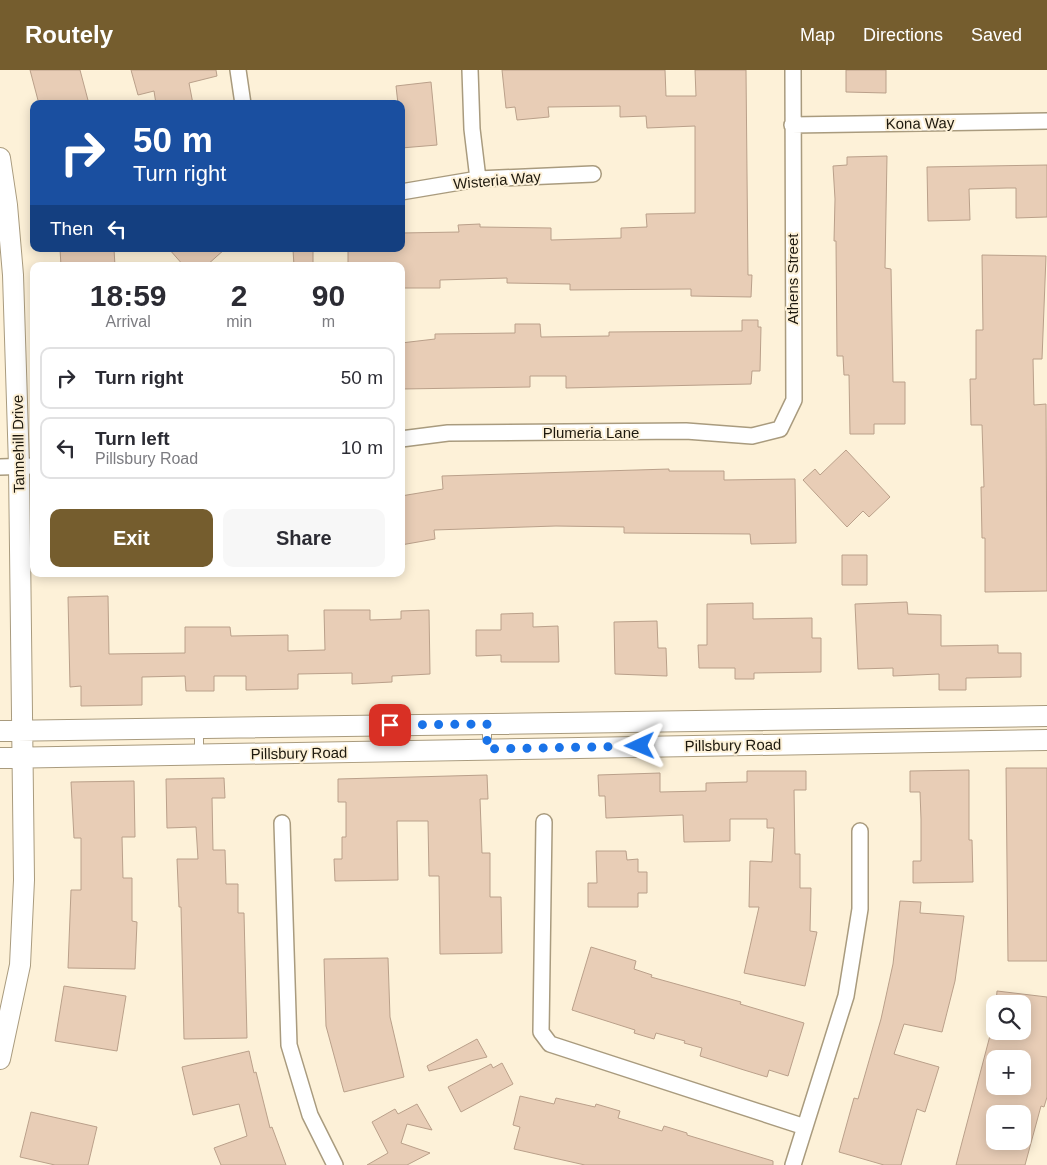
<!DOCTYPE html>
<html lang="en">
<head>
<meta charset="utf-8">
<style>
	:root { --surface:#fff; --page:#f7f7f7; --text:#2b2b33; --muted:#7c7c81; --line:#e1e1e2; --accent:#755d2e }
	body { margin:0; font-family:Arial,sans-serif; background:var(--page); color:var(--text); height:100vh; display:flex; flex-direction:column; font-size:19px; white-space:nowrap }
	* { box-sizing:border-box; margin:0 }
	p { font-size:16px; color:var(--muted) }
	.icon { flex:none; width:28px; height:28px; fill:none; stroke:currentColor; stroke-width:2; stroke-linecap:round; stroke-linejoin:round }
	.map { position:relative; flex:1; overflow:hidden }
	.sheet { position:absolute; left:30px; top:192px; width:375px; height:315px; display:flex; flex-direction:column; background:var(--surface); border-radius:10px; box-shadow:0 2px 12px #0003 }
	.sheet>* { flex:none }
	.hud { position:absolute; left:30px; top:30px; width:375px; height:152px; border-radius:10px; box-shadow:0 2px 12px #0003; background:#1a4fa0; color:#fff; overflow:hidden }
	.controls { position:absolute; left:986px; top:925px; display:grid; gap:10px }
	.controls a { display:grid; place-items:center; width:45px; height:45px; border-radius:10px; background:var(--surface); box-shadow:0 2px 12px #0003; font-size:25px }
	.pin { position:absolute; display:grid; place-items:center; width:42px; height:42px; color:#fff; margin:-21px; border-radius:10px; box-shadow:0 2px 8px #0006 }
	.me { position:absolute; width:55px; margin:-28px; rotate:269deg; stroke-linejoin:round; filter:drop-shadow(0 0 4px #0008) }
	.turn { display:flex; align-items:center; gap:18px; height:105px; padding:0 20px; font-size:22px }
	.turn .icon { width:65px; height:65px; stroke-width:2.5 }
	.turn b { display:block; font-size:35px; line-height:42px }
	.then { display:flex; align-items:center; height:48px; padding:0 20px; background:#0003; gap:10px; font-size:19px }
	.eta { display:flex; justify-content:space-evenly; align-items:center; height:85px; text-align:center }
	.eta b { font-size:30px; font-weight:700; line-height:35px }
	.action { display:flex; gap:10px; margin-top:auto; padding:10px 20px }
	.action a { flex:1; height:58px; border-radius:10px; background:var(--accent); color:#fff; font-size:20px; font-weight:700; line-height:58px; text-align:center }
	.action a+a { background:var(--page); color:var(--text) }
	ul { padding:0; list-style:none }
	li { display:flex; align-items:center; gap:15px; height:62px; margin:0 10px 8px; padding:0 10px; border:2px solid var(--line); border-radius:10px }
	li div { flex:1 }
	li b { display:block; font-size:19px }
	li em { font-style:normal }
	header { display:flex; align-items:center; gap:30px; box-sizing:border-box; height:70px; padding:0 25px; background:var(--accent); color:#fff }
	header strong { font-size:24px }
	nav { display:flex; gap:28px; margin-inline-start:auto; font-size:18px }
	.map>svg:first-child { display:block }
</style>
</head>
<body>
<header>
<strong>Routely</strong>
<nav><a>Map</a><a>Directions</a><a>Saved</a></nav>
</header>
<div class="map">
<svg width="1047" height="1095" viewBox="0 0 1047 1095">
	<rect width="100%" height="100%" fill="#fdf1d8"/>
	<path fill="#e8cdb6" stroke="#baa08a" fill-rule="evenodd" d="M 30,0 L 80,0 L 89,34 L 39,34 Z
		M 131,0 L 216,0 L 217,6 L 189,13 L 193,34 L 156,34 L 154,21 L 138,25 Z
		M 502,0 L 665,0 L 666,26 L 696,26 L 695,0 L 746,0 L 748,205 L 752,205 L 751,227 L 691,226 L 691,219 L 570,220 L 570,214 L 507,213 L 507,208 L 440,210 L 440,218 L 401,218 L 401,196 L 348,196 L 348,179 L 401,179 L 401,163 L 459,162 L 458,155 L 480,154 L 480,157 L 551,158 L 551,170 L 621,168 L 621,158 L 647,157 L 646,144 L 695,143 L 695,56 L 647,58 L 646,46 L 620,47 L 620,36 L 548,37 L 549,47 L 517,50 L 515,37 L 506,38 Z
		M 846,0 L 886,0 L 886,23 L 846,22 Z
		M 431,12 L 437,75 L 401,78 L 401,34 L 398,34 L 396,16 Z
		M 887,86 L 885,198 L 891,199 L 893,312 L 905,312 L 905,354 L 874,354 L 874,364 L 850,364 L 849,305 L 844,305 L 843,286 L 837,286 L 836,171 L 834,171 L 835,129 L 833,96 L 847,95 L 847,87 Z
		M 1047,95 L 1047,147 L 1016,148 L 1016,118 L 1007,118 L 969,119 L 970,150 L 928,151 L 927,97 Z
		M 60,179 L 114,179 L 115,196 L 61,196 Z
		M 169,179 L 225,179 L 206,196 L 184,196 Z
		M 293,180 L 313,180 L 313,196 L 294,196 Z
		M 982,185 L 1046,186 L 1042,289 L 1033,289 L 1034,335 L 1046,334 L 1047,521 L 985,522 L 985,468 L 982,468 L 981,417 L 984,417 L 982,355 L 971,355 L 970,309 L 976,309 L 976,260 L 983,260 Z
		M 742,250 L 758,250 L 758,257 L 761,257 L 760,301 L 752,301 L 751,314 L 566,318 L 566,306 L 530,306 L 530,317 L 401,319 L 401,273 L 435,269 L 435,264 L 515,263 L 515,254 L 540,254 L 541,267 L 609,266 L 609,262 L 742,261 Z
		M 846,380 L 890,427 L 869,447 L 863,441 L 847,457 L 803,410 L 815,399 L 820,405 Z
		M 669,399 L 669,401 L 724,401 L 724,410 L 795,409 L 796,473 L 751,474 L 750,464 L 624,463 L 624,457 L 556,456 L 434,460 L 435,469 L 401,475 L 401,426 L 443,419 L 442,406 Z
		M 842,485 L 867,485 L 867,515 L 842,515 Z
		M 108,526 L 109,584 L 185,583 L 185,557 L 230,557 L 231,566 L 288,565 L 288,581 L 325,580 L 324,540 L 370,540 L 370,550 L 401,549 L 401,541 L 429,540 L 430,604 L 392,606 L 392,612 L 352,614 L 352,603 L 298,604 L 298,619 L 246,620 L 246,606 L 214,606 L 214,621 L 186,621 L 185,606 L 142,607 L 142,635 L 81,636 L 81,616 L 70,617 L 68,527 Z
		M 907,532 L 908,544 L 941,545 L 941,576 L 998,575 L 998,583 L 1021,583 L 1021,607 L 966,608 L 966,620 L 939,620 L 939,604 L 893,606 L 893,598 L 858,599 L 855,534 Z
		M 753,533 L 753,549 L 812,548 L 812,568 L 821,568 L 821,602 L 754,603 L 754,609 L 735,609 L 735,598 L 699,598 L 698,575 L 707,575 L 707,534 Z
		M 533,543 L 533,557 L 558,556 L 559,592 L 501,592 L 501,585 L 476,586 L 476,560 L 501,560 L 501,544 Z
		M 657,551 L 658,578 L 666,578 L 667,606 L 615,604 L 614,552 Z
		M 1006,698 L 1047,698 L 1047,891 L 1008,891 Z
		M 969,700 L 969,770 L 972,770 L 973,812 L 913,813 L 913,791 L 921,791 L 921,749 L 920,722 L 910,722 L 910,701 Z
		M 747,701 L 806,701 L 806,720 L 794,720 L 795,784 L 800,784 L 800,818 L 811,818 L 810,861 L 817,862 L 805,916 L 744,903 L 759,837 L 749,837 L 750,791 L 772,792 L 774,758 L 767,758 L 767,749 L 730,749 L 730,771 L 684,772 L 683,745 L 606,748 L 605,726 L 599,726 L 598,705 L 660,703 L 660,722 L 706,721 L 706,713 L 747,712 Z
		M 487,705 L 488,729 L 480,729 L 482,783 L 490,783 L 490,827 L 501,827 L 502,883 L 440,884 L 439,806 L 429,806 L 428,751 L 397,751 L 398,810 L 335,811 L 334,789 L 342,789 L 342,767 L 346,767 L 346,732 L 338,732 L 338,709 Z
		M 224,708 L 225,728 L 212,728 L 213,780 L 225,780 L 226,814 L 238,814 L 238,843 L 244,843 L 247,968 L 184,969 L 181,837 L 179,837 L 177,789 L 198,789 L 196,757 L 167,758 L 166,709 Z
		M 134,711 L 135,767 L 122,767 L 123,808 L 132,808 L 132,851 L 137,852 L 135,899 L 68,898 L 71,820 L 81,820 L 81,768 L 74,768 L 71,712 Z
		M 596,781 L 626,781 L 627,790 L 638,789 L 638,802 L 647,802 L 647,823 L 638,823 L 638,837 L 588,837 L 588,813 L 597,813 Z
		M 900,831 L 921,832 L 920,843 L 964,846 L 955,911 L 942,962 L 904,954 L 894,984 L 939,997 L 925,1042 L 917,1039 L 901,1095 L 884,1095 L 839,1082 L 854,1028 L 858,1029 L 881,949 L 893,894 Z
		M 591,877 L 636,891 L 634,899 L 652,905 L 651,907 L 741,932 L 740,934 L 804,953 L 788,1006 L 769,1000 L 767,1007 L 744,1000 L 700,986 L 702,978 L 684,973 L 685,971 L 656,963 L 654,969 L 634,963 L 635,960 L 572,940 Z
		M 388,888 L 390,947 L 404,1007 L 344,1022 L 326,956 L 324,889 Z
		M 64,916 L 126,926 L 117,981 L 55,971 Z
		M 997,921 L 1047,927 L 1047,1027 L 1044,1037 L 1041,1036 L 1025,1095 L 956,1095 L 992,958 L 995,939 L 995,961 L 1022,961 L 1022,934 L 996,934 ZM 995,989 L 1022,989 L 1022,1016 L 995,1016 ZM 995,1044 L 1022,1044 L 1022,1071 L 995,1071 Z
		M 477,969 L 487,987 L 429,1001 L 427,996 Z
		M 249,981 L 254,1003 L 256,1002 L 270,1058 L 272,1057 L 286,1095 L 221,1095 L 214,1078 L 247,1066 L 239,1034 L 193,1045 L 182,997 Z
		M 502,993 L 513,1014 L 461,1042 L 448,1017 L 491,994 L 493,998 Z
		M 520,1026 L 554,1034 L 556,1028 L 595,1037 L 596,1034 L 620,1041 L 618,1048 L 662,1061 L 664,1056 L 687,1063 L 687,1065 L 773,1091 L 773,1095 L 585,1095 L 514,1079 L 520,1057 L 513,1055 Z
		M 417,1034 L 432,1060 L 407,1054 L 401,1073 L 430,1083 L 407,1095 L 367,1095 L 388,1083 L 372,1052 L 395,1039 L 398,1044 Z
		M 31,1042 L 97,1057 L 88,1095 L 55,1095 L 20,1087 Z"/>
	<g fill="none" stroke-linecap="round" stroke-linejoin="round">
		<defs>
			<path id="service" d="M 487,654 L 487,679
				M 199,658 L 199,684"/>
			<path id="minor" d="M 238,0 L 243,34
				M 470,0 L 472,59 L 478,109
				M 792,55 L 1047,51
				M 401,122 L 478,109 L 593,104
				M 401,369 L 448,363 L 686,361 L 752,366 L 780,359 L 794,330 L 793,0
				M 0,397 L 34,396
				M 544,752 L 541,962 L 550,974 L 805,1057
				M 282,753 L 289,975 L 310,1045 L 335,1095
				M 793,1095 L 846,926 L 860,839 L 860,761"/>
			<path id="tertiary" d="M 0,88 L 7,135 L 13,205 L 19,396 L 24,810 L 20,895 L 0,989
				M 0,661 L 1047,646
				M 0,688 L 1047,670"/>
		</defs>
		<use href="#service" stroke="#a99b7e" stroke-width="10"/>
		<use href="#minor" stroke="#a99b7e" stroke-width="18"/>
		<use href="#tertiary" stroke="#a99b7e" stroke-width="22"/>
		<use href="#service" stroke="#fff" stroke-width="8"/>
		<use href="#minor" stroke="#fff" stroke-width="15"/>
		<use href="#tertiary" stroke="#fff" stroke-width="20"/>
	</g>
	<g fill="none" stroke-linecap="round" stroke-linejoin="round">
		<path stroke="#1a73e8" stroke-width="9" stroke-dasharray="0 16.2" d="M 390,655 L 487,654 L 487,679 L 640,676"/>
	</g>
	<g text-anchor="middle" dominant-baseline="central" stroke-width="4" stroke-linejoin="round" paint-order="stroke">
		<g font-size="15" fill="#1e190e" stroke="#fdf1d8">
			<text transform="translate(920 53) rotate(-1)">Kona Way</text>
			<text transform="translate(497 110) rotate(-5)">Wisteria Way</text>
			<text transform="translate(792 209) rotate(-90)">Athens Street</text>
			<text x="591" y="362">Plumeria Lane</text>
			<text transform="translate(18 374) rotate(-91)">Tannehill Drive</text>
			<text transform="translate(733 675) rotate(-1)">Pillsbury Road</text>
			<text transform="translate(299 683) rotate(-1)">Pillsbury Road</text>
		</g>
	</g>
</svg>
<div class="controls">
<a><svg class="icon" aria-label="search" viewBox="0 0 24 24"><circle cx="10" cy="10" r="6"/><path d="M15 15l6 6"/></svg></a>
<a>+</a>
<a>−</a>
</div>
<div class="pin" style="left:390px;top:655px;background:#d93025"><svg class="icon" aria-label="arrive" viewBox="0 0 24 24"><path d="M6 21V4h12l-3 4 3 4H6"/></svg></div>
<svg class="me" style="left:640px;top:676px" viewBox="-20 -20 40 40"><path d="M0-17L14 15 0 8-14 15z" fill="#1a73e8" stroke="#fff" stroke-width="4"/></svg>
<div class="hud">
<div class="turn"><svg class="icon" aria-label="right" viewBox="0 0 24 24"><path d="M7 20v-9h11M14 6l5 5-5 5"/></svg><div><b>50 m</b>Turn right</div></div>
<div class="then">Then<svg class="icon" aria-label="left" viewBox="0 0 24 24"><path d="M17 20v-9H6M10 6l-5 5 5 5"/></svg></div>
</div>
<section class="sheet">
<div class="eta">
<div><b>18:59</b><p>Arrival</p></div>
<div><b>2</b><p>min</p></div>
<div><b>90</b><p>m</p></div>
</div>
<ul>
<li><svg class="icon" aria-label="right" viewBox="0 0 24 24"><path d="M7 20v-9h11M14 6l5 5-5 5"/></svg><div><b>Turn right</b></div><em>50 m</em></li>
<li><svg class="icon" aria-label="left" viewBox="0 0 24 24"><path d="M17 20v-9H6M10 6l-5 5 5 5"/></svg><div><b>Turn left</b><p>Pillsbury Road</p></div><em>10 m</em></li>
</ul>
<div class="action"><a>Exit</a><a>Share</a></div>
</section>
</div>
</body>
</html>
